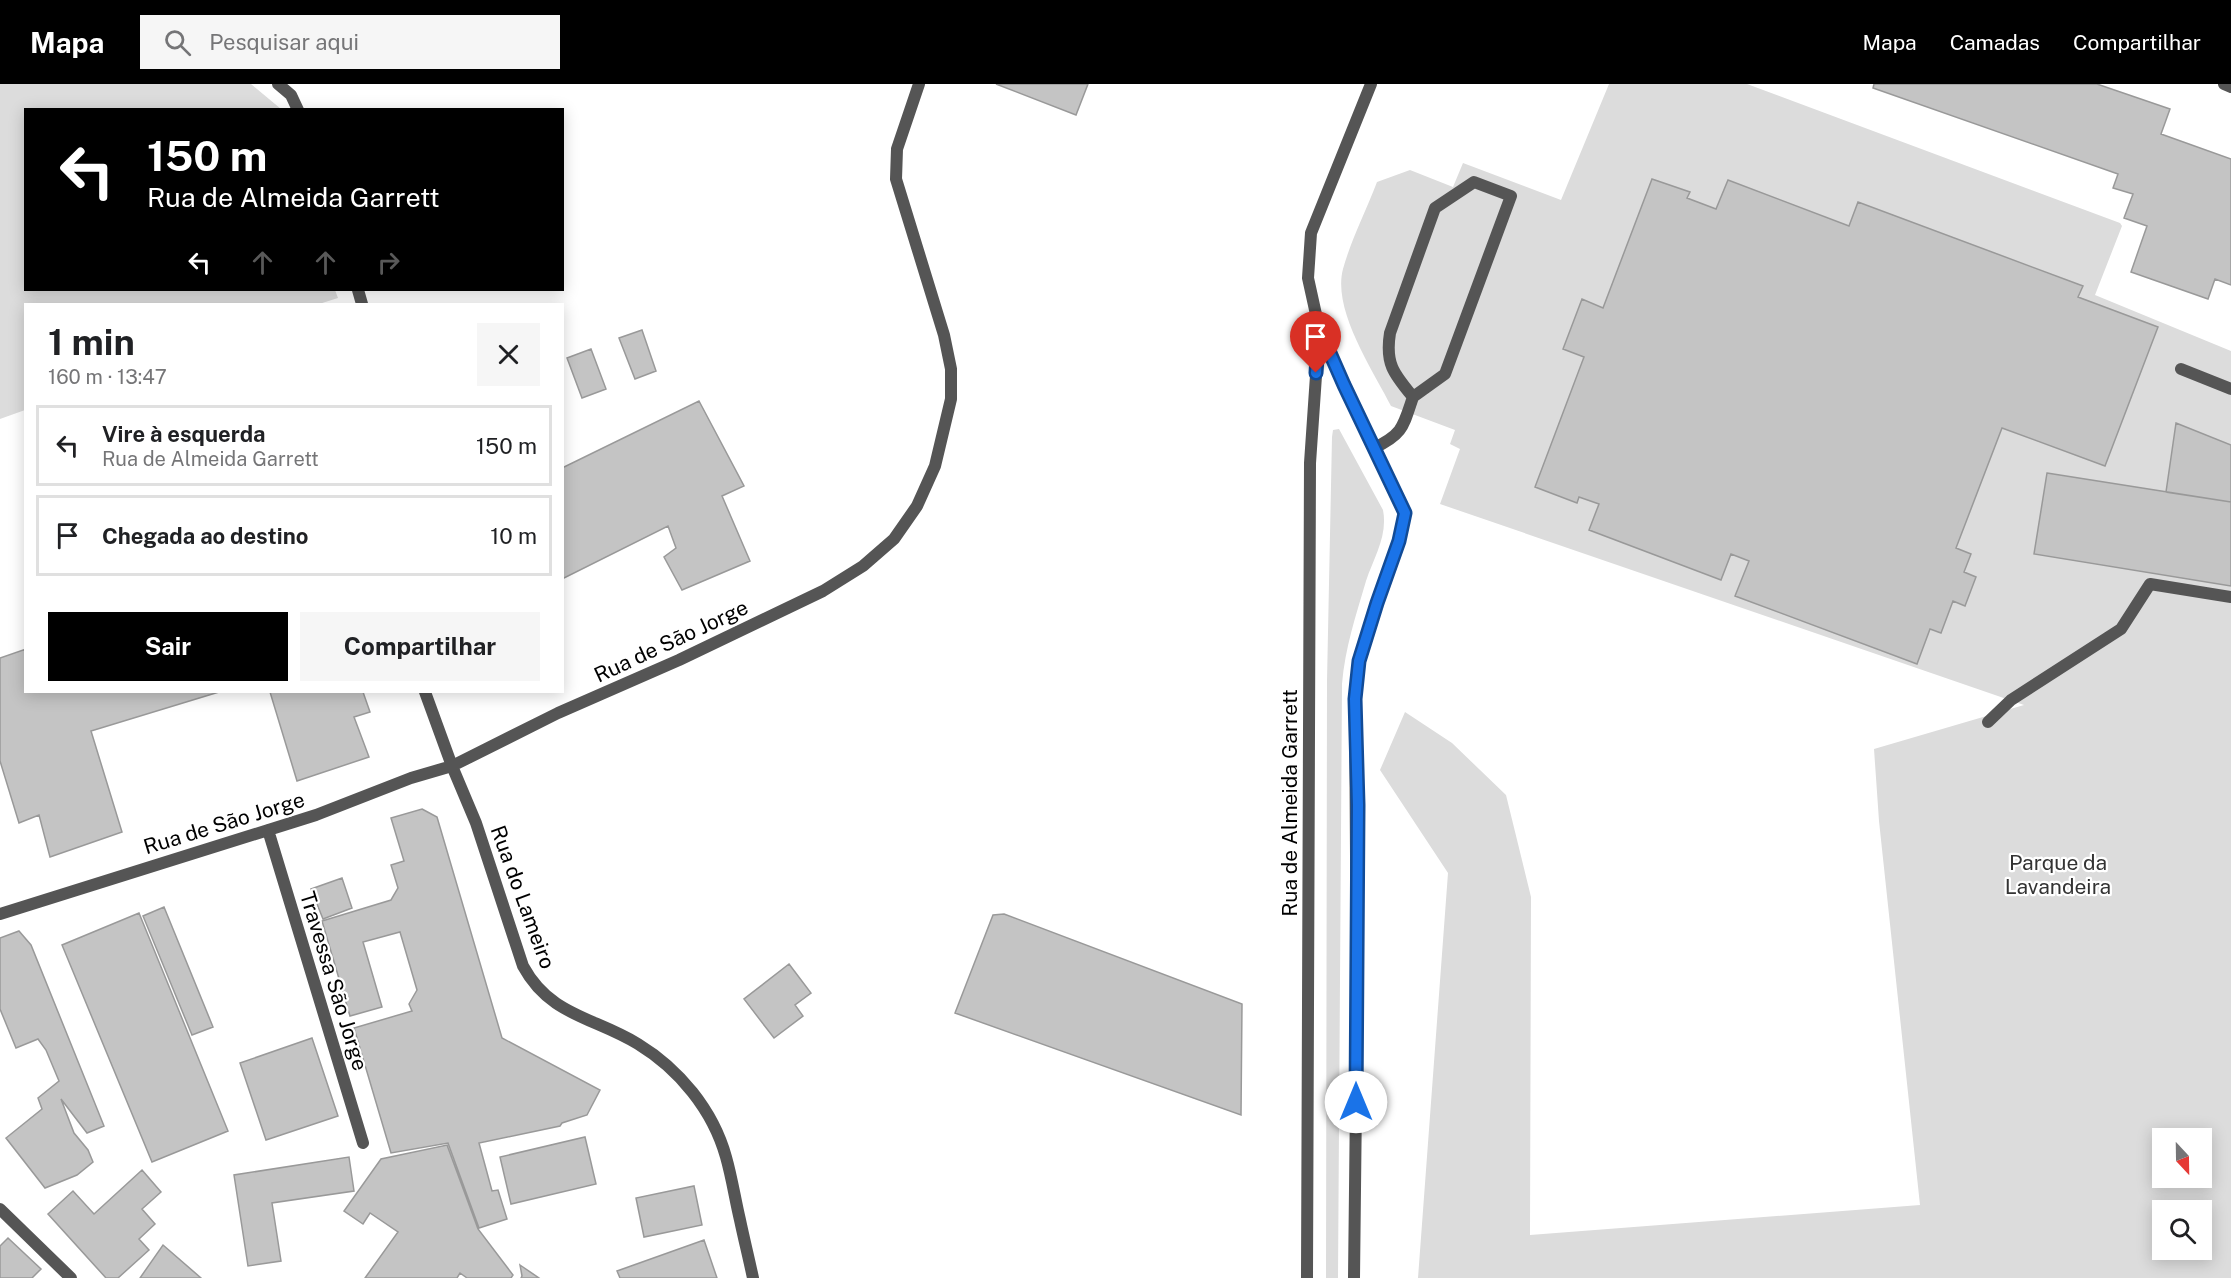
<!DOCTYPE html>
<html lang="pt">
<head>
<meta charset="utf-8">
<style>
	:root { --surface:#fff; --page:#f6f6f6; --text:#202124; --muted:#757577; --line:#e0e0e0; --accent:#000 }
	body { margin:0; font-family:"Public Sans",sans-serif; background:var(--page); color:var(--text); height:100vh; display:flex; flex-direction:column; font-size:22px; white-space:nowrap }
	* { box-sizing:border-box; margin:0 }
	p { font-size:20px; color:var(--muted) }
	.icon { flex:none; width:33px; height:33px; fill:none; stroke:currentColor; stroke-width:2; stroke-linecap:round; stroke-linejoin:round }
	.map { position:relative; flex:1; overflow:hidden }
	.details { position:absolute; left:24px; top:219px; width:540px; height:390px; display:flex; flex-direction:column; background:var(--surface); border-radius:0px; box-shadow:0 3px 15px #0003 }
	.details>* { flex:none }
	.top-card { position:absolute; left:24px; top:24px; width:540px; height:183px; border-radius:0px; box-shadow:0 3px 15px #0003; background:#000; color:#fff; overflow:hidden }
	.needle { width:39px; rotate:158deg }
	.fabs { position:absolute; left:2152px; top:1044px; display:grid; gap:12px }
	.fabs a { display:grid; place-items:center; width:60px; height:60px; border-radius:0px; background:var(--surface); box-shadow:0 3px 15px #0003; font-size:30px }
	.pin { position:absolute; display:grid; place-items:center; width:51px; height:51px; color:#fff; margin:-62px -26px; border-radius:50% 50% 50% 0; rotate:-45deg; box-shadow:0 0 6px #0007 }
	.pin .icon { rotate:45deg }
	.me { position:absolute; width:66px; margin:-33px; rotate:0deg; stroke-linejoin:round; filter:drop-shadow(0 0 4px #0008) }
	.turn { display:flex; align-items:center; gap:21px; height:126px; padding:0 24px; font-size:27px }
	.turn .icon { width:78px; height:78px; stroke-width:2.5 }
	.turn b { display:block; font-size:42px; line-height:51px }
	.lanes { display:flex; align-items:center; height:57px; padding:0 24px; background:#0003; justify-content:center; gap:30px; direction:ltr }
	.lanes .off { opacity:.35 }
	.round { display:grid; place-items:center; flex:none; width:63px; height:63px; border-radius:0px; background:var(--page) }
	.summary { display:flex; align-items:center; justify-content:space-between; height:102px; padding:0 24px }
	h1 { font-size:36px; font-weight:700; line-height:45px }
	.primary-button { display:flex; gap:12px; margin-top:auto; padding:12px 24px }
	.primary-button a { flex:1; height:69px; border-radius:0px; background:var(--accent); color:#fff; font-size:24px; font-weight:700; line-height:69px; text-align:center }
	.primary-button a+a { background:var(--page); color:var(--text) }
	ul { padding:0; list-style:none }
	li { display:flex; align-items:center; gap:18px; height:81px; margin:0 12px 9px; padding:0 12px; border:3px solid var(--line); border-radius:0px }
	li div { flex:1 }
	li b { display:block; font-size:22px }
	li em { font-style:normal }
	header { display:flex; align-items:center; gap:36px; box-sizing:border-box; height:84px; padding:0 30px; background:var(--accent); color:#fff }
	header strong { font-size:28px }
	nav { display:flex; gap:33px; margin-inline-start:auto; font-size:21px }
	.search { width:420px; height:54px; background:var(--page); display:flex; align-items:center; gap:15px; box-sizing:border-box; padding:0 21px; border-radius:0px; color:var(--muted); font-size:22px }
	.map>svg:first-child { display:block }
</style>
</head>
<body>
<header>
<strong>Mapa</strong>
<div class="search"><svg class="icon" aria-label="search" viewBox="0 0 24 24"><circle cx="10" cy="10" r="6"/><path d="M15 15l6 6"/></svg>Pesquisar aqui</div>
<nav><a>Mapa</a><a>Camadas</a><a>Compartilhar</a></nav>
</header>
<div class="map">
<svg width="2231" height="1194" viewBox="0 0 2231 1194">
	<rect width="100%" height="100%" fill="#fff"/>
	<path fill="#dcdcdc" fill-rule="evenodd" d="M 0,0 L 251,0 L 281,25 L 26,26 L 26,206 L 335,206 L 338,214 L 319,220 L 26,220 L 25,326 L 0,335 Z
		M 1609,0 L 1747,0 L 2120,139 L 2122,142 L 2095,211 L 2231,267 L 2231,1194 L 1418,1194 L 1448,789 L 1380,686 L 1405,628 L 1452,659 L 1506,711 L 1531,813 L 1530,1151 L 1920,1121 L 1879,737 L 1874,665 L 2024,621 L 1440,420 L 1460,365 L 1450,360 L 1455,346 L 1391,322 C 1373,286 1332,226 1343,185 C 1351,156 1366,127 1377,98 L 1410,86 L 1453,103 L 1463,79 L 1561,116 ZM 2163,1054 L 2202,1054 L 2202,1094 L 2163,1094 ZM 2163,1126 L 2202,1126 L 2202,1166 L 2163,1166 Z
		M 1339,345 L 1383,426 C 1388,452 1374,473 1366,497 C 1356,531 1345,564 1342,600 L 1338,1194 L 1326,1194 L 1327,597 L 1332,353 L 1333,346 Z"/>
	<path fill="#c4c4c4" stroke="#999" stroke-width="1.5" d="M 996,0 L 1088,0 L 1076,31 Z
		M 1874,0 L 2097,0 L 2170,25 L 2161,50 L 2231,75 L 2231,201 L 2215,195 L 2208,215 L 2131,188 L 2147,142 L 2124,134 L 2133,110 L 2113,104 L 2118,90 L 1873,4 Z
		M 1652,95 L 1690,108 L 1687,114 L 1716,125 L 1728,96 L 1849,142 L 1858,118 L 2083,202 L 2078,213 L 2158,243 L 2105,382 L 2002,344 L 1956,464 L 1971,470 L 1964,488 L 1976,493 L 1965,522 L 1953,517 L 1941,549 L 1930,545 L 1917,580 L 1735,512 L 1749,477 L 1731,470 L 1721,496 L 1589,446 L 1599,420 L 1579,413 L 1577,419 L 1535,403 L 1584,273 L 1563,265 L 1582,215 L 1603,224 Z
		M 642,246 L 656,287 L 635,295 L 619,254 Z
		M 591,265 L 606,305 L 582,314 L 567,274 Z
		M 699,317 L 744,402 L 722,412 L 750,477 L 682,506 L 664,473 L 676,464 L 668,442 L 562,495 L 562,384 Z
		M 2176,339 L 2231,361 L 2231,418 L 2166,408 Z
		M 2047,389 L 2231,418 L 2231,502 L 2034,470 Z
		M 26,565 L 26,608 L 219,608 L 91,647 L 122,748 L 50,773 L 39,731 L 19,739 L 0,677 L 0,574 Z
		M 270,608 L 363,608 L 370,628 L 354,633 L 369,673 L 297,697 Z
		M 422,725 L 437,733 L 502,954 L 600,1006 L 587,1031 L 562,1039 L 560,1042 L 479,1059 L 492,1107 L 498,1106 L 507,1135 L 479,1144 L 448,1059 L 391,1069 L 354,944 L 412,927 L 409,920 L 417,906 L 400,848 L 363,858 L 382,923 L 350,932 L 322,837 L 391,816 L 398,804 L 391,781 L 404,777 L 391,734 Z
		M 342,794 L 352,824 L 323,835 L 311,805 Z
		M 164,823 L 213,943 L 192,951 L 143,832 Z
		M 139,829 L 228,1047 L 152,1078 L 62,861 Z
		M 1004,830 L 1242,920 L 1241,1031 L 955,929 L 993,831 Z
		M 19,847 L 31,861 L 104,1042 L 87,1049 L 61,1015 L 74,1049 L 88,1066 L 93,1078 L 77,1091 L 45,1104 L 6,1054 L 42,1025 L 38,1014 L 59,997 L 46,966 L 38,955 L 16,964 L 0,925 L 0,854 Z
		M 789,880 L 811,909 L 795,921 L 803,932 L 774,954 L 744,915 Z
		M 312,954 L 338,1032 L 266,1056 L 240,979 Z
		M 585,1053 L 596,1100 L 511,1120 L 500,1073 Z
		M 447,1061 L 478,1145 L 513,1191 L 511,1194 L 467,1194 L 460,1189 L 457,1194 L 365,1194 L 398,1148 L 370,1129 L 363,1140 L 344,1127 L 381,1075 Z
		M 349,1073 L 354,1107 L 272,1119 L 281,1177 L 248,1182 L 234,1091 Z
		M 142,1086 L 161,1108 L 142,1125 L 155,1140 L 139,1155 L 149,1166 L 118,1194 L 106,1194 L 48,1130 L 73,1107 L 94,1130 Z
		M 694,1102 L 702,1141 L 644,1153 L 636,1114 Z
		M 8,1154 L 41,1185 L 32,1194 L 0,1194 L 0,1162 Z
		M 704,1156 L 717,1194 L 620,1194 L 617,1187 Z
		M 163,1161 L 201,1194 L 140,1194 Z
		M 520,1181 L 539,1194 L 521,1194 L 522,1192 Z"/>
	<g fill="none" stroke-linecap="round" stroke-linejoin="round">
		<path stroke="#555" stroke-width="12" d="M 1474,98 L 1511,112 L 1445,290 L 1413,313 C 1394,290 1385,280 1390,249 L 1435,124 Z
			M 2181,285 L 2231,305
			M 1374,364 C 1403,350 1403,343 1413,313
			M 1988,638 L 2011,616 L 2121,545 L 2150,500 L 2231,513"/>
		<path stroke="#555" stroke-width="12" d="M 278,0 L 291,11 L 298,26
			M 2224,0 L 2231,3
			M 358,206 L 362,220
			M 425,608 L 452,682 L 476,739 L 523,882 C 550,932 594,933 638,960 C 679,985 713,1026 726,1073 C 732,1094 735,1115 740,1136 C 744,1155 749,1175 753,1194
			M 268,746 L 363,1059
			M 0,830 L 316,731 L 411,694 L 452,682 L 558,629 L 679,576 L 823,507 L 863,482 L 894,455 L 917,422 L 935,382 L 951,315 L 951,285 L 944,251 L 896,95 L 897,65 L 919,0
			M 0,1125 L 71,1194
			M 1307,1194 L 1310,379 L 1319,248
			M 1354,1194 L 1357,928 L 1355,615 L 1359,577 L 1377,519 L 1399,457 L 1405,429 L 1344,301 L 1319,244 L 1308,194 L 1311,149 L 1371,0"/>
	</g>
	<g fill="none" stroke-linecap="round" stroke-linejoin="round">
		<defs>
			<path id="route" d="M 1316,289 L 1319,244 L 1344,301 L 1405,429 L 1399,457 L 1377,519 L 1359,577 L 1355,615 L 1358,721 L 1356,1018"/>
		</defs>
		<use href="#route" stroke="#114b97" stroke-width="15"/>
		<use href="#route" stroke="#1a73e8" stroke-width="10"/>
	</g>
	<g text-anchor="middle" dominant-baseline="central" stroke-width="4.5" stroke-linejoin="round" paint-order="stroke">
		<g font-size="21" fill="#000" stroke="#fff">
			<text transform="translate(671 557) rotate(-25)">Rua de São Jorge</text>
			<text transform="translate(1289 719) rotate(-90)">Rua de Almeida Garrett</text>
			<text transform="translate(224 739) rotate(-17)">Rua de São Jorge</text>
			<text transform="translate(523 813) rotate(70)">Rua do Lameiro</text>
			<text transform="translate(334 897) rotate(73)">Travessa São Jorge</text>
		</g>
		<g font-size="21" fill="#333" stroke="#fff">
			<text x="2058" y="778">Parque da<tspan x="2058" dy="24">Lavandeira</tspan></text>
		</g>
	</g>
</svg>
<div class="fabs">
<a><svg class="needle" viewBox="-14 -14 28 28"><path d="M0-13l5 13h-10z" fill="#e53935"/><path d="M0 13l5-13h-10z" fill="#757577"/></svg></a>
<a><svg class="icon" aria-label="search" viewBox="0 0 24 24"><circle cx="10" cy="10" r="6"/><path d="M15 15l6 6"/></svg></a>
</div>
<div class="pin" style="left:1316px;top:289px;background:#d93025"><svg class="icon" aria-label="arrive" viewBox="0 0 24 24"><path d="M6 21V4h12l-3 4 3 4H6"/></svg></div>
<svg class="me" style="left:1356px;top:1018px" viewBox="-20 -20 40 40"><circle r="19" fill="#fff"/><path d="M0-13L10 11 0 6-10 11z" fill="#1a73e8"/></svg>
<div class="top-card">
<div class="turn"><svg class="icon" aria-label="left" viewBox="0 0 24 24"><path d="M17 20v-9H6M10 6l-5 5 5 5"/></svg><div><b>150 m</b>Rua de Almeida Garrett</div></div>
<div class="lanes"><svg class="icon" aria-label="left" viewBox="0 0 24 24"><path d="M17 20v-9H6M10 6l-5 5 5 5"/></svg><svg class="icon off" aria-label="ahead" viewBox="0 0 24 24"><path d="M12 20V5M6 11l6-6 6 6"/></svg><svg class="icon off" aria-label="ahead" viewBox="0 0 24 24"><path d="M12 20V5M6 11l6-6 6 6"/></svg><svg class="icon off" aria-label="right" viewBox="0 0 24 24"><path d="M7 20v-9h11M14 6l5 5-5 5"/></svg></div>
</div>
<section class="details">
<div class="summary"><div><h1>1 min</h1><p>160 m · 13:47</p></div><a class="round"><svg class="icon" aria-label="close" viewBox="0 0 24 24"><path d="M6 6l12 12M18 6L6 18"/></svg></a></div>
<ul>
<li><svg class="icon" aria-label="left" viewBox="0 0 24 24"><path d="M17 20v-9H6M10 6l-5 5 5 5"/></svg><div><b>Vire à esquerda</b><p>Rua de Almeida Garrett</p></div><em>150 m</em></li>
<li><svg class="icon" aria-label="arrive" viewBox="0 0 24 24"><path d="M6 21V4h12l-3 4 3 4H6"/></svg><div><b>Chegada ao destino</b></div><em>10 m</em></li>
</ul>
<div class="primary-button"><a>Sair</a><a>Compartilhar</a></div>
</section>
</div>
</body>
</html>
